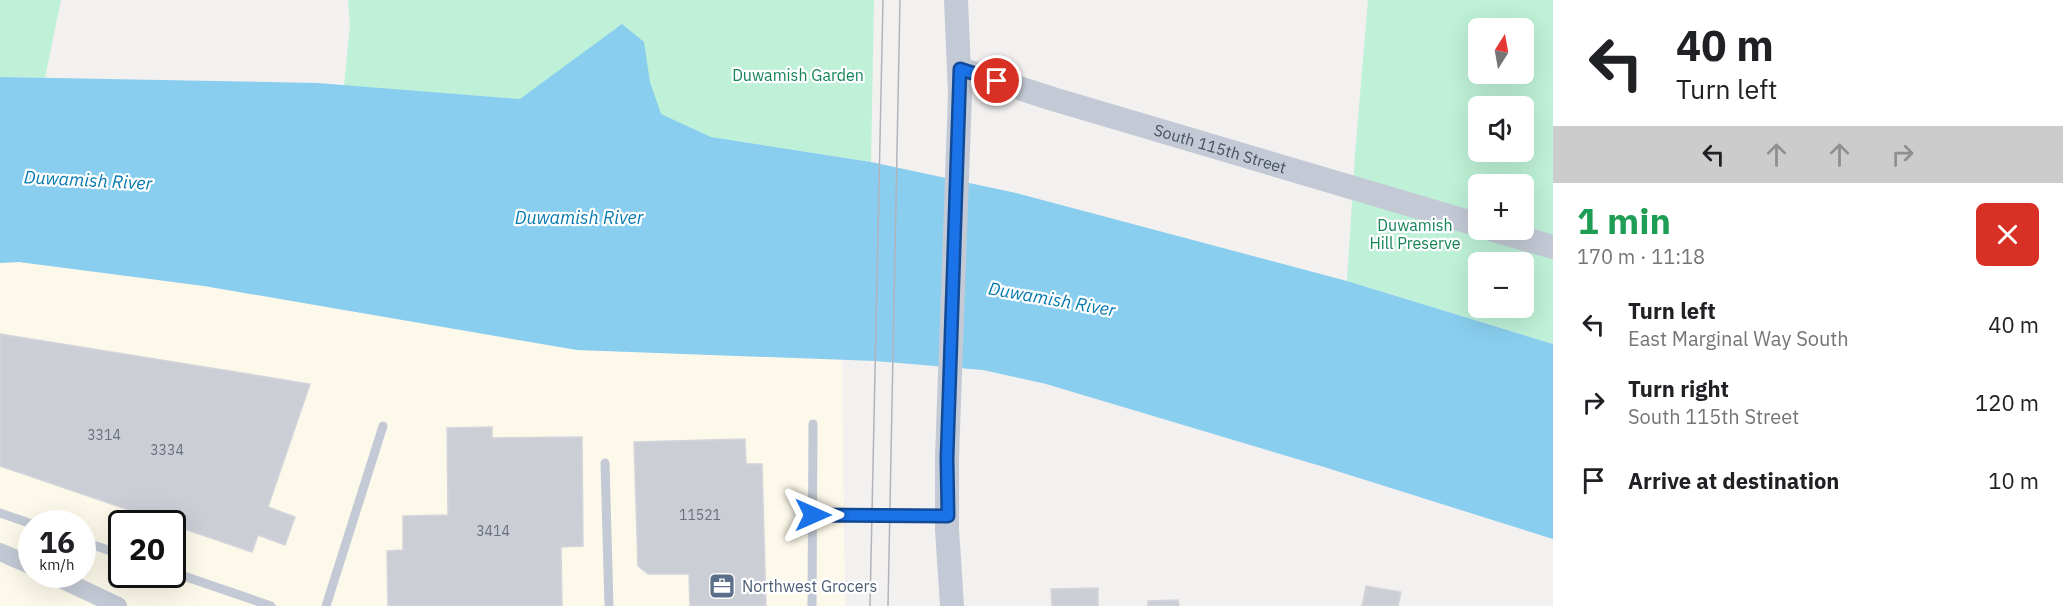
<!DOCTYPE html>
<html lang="en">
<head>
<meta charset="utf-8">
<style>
	:root { --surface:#fff; --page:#f2f2f2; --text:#202124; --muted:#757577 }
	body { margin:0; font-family:"IBM Plex Sans",sans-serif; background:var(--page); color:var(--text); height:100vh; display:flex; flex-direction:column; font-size:22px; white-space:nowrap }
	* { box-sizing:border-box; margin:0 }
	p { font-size:20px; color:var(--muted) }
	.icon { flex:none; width:33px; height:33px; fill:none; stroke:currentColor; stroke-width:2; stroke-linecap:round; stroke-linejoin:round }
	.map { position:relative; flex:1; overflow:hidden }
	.sheet { display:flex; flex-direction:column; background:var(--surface); width:510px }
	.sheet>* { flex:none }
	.hud { background:#fff; color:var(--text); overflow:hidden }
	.needle { width:39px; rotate:11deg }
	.controls { position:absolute; left:1468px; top:18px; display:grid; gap:12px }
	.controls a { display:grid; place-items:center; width:66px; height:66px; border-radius:9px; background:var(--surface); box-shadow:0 6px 24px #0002; font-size:30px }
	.speed { position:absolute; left:18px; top:510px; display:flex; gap:12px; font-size:30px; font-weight:700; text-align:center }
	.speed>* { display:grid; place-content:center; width:78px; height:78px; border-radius:50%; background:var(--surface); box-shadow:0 6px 24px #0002; line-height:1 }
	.speed small { font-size:15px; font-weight:400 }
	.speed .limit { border:3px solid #111; border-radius:9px; background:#fff; color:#111 }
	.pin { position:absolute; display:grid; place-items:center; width:51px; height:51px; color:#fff; margin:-26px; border:3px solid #fff; border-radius:50%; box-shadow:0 2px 6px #0007 }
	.me { position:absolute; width:66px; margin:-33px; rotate:90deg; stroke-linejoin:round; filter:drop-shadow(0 0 4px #0008) }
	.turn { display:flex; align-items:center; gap:21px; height:126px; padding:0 24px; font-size:27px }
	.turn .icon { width:78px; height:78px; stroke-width:2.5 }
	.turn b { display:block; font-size:42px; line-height:51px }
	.lanes { display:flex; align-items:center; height:57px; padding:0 24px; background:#0003; justify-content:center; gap:30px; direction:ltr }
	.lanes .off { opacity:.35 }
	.round { display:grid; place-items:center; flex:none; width:63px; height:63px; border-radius:9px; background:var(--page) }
	.summary { display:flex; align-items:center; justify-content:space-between; height:102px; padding:0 24px }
	h1 { font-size:36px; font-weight:700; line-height:45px; color:#1e9e55 }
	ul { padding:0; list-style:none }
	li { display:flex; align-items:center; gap:18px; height:78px; padding:0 24px }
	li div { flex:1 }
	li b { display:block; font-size:22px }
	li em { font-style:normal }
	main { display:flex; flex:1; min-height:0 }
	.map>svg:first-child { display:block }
</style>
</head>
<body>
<main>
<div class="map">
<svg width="1553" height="606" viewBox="0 0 1553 606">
	<rect width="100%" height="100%" fill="#f3f0f0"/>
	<path fill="#fdf9ea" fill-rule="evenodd" d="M 18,262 L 204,286 L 577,350 L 842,359 L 845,606 L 0,606 L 0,263 ZM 32,524 L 82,524 L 82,574 L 32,574 ZM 122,524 L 172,524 L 172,574 L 122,574 Z"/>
	<path fill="#bef1d7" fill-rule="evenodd" d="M 0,0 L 61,0 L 45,78 L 0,77 Z
		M 348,0 L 874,0 L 871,162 L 711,137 L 660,114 L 524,97 L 520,99 L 344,86 L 350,25 Z
		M 1368,0 L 1553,0 L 1553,344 L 1347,281 L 1355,155 ZM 1479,28 L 1524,28 L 1524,74 L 1479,74 ZM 1479,106 L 1524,106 L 1524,152 L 1479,152 ZM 1479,184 L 1524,184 L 1524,230 L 1479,230 ZM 1479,262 L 1524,262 L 1524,308 L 1479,308 Z"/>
	<path fill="#89ceef" d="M 622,24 L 644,42 L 650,82 L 661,114 L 711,137 L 871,162 L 1016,193 L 1347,281 L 1553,344 L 1553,539 L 1324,467 L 1046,384 L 983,370 L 875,361 L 577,350 L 204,286 L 19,262 L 0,263 L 0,77 L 317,83 L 520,99 Z"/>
	<path fill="#ccced6" stroke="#d4d5dc" stroke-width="1.5" d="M 0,334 L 310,384 L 268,507 L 295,517 L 285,545 L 258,535 L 252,552 L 0,466 Z
		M 492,427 L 492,438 L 582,437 L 583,546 L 561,547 L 562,606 L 388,606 L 387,551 L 403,550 L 403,516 L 448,515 L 447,428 Z
		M 745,439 L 746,464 L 762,464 L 766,606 L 690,606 L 689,574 L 648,574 L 638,566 L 634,442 Z
		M 1366,586 L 1401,592 L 1398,606 L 1362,606 Z
		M 1098,588 L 1098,606 L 1052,606 L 1051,589 Z
		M 1178,600 L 1179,606 L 1148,606 L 1148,601 Z"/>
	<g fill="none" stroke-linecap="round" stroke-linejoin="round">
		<path stroke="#c3cad5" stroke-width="9" d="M 605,463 L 609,606
			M 0,513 L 32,524
			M 813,515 L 946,516
			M 82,541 L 122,555
			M 172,572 L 271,606
			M 326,606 L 383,426
			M 812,606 L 813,424"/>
		<path stroke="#c3cad5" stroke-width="18" d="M 0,552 L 32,566
			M 50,574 L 118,606"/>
		<g stroke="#c3cad5" stroke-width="24">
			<path id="s1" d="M 960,69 L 1053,99 L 1479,225"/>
			<path d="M 1493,230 L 1553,247"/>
			<path d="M 952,606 L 947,529 L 947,458 L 960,94 L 956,0"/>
		</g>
		<path stroke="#b2b4bb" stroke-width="1.5" d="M 870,606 L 883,0
			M 888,606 L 900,0"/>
	</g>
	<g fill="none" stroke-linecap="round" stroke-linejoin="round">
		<defs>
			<path id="route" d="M 813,515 L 948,516 L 947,458 L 960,69 L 997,81"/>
		</defs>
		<use href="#route" stroke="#114b97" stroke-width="15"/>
		<use href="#route" stroke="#1a73e8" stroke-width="10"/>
	</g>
	<defs>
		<symbol id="office-square" viewBox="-11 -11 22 22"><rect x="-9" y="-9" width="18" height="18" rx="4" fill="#5c6f8a" stroke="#fff"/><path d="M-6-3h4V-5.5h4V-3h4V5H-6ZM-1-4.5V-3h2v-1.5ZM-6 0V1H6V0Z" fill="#fff"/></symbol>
	</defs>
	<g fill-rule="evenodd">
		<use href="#office-square" x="707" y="571" width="30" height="30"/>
	</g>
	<g text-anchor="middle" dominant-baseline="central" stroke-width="4.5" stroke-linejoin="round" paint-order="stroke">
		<g font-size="14" fill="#68707c">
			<text x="104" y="435">3314</text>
			<text x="167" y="450">3334</text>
			<text x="700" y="515">11521</text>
			<text x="493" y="531">3414</text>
		</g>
		<g font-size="16" fill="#148459" stroke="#fff">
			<text x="798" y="75">Duwamish Garden</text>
			<text x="1415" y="225">Duwamish<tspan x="1415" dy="18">Hill Preserve</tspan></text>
		</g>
		<g font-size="16" fill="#47515e" stroke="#fff">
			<text stroke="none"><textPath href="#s1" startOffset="272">South 115th Street</textPath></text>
		</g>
		<g font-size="16" fill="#4e5e75" stroke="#fff" text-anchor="start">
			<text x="742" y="586">Northwest Grocers</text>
		</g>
		<g font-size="18" font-style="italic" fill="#077ab1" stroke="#fff">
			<text transform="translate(88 180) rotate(3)">Duwamish River</text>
			<text x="579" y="217">Duwamish River</text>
			<text transform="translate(1052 299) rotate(10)">Duwamish River</text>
		</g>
	</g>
</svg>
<div class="controls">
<a><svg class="needle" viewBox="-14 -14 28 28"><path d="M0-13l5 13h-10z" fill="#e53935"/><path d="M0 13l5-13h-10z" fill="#757577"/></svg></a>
<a><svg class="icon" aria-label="sound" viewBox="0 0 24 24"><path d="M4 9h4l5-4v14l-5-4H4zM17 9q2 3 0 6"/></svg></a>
<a>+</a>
<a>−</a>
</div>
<div class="speed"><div>16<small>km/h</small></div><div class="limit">20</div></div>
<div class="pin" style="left:997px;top:81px;background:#d93025"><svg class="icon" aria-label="arrive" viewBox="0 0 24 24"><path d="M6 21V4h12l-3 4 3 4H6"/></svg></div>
<svg class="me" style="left:813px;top:515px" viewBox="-20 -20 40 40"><path d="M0-17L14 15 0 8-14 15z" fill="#1a73e8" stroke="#fff" stroke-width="4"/></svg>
</div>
<section class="sheet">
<div class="hud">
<div class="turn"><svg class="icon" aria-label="left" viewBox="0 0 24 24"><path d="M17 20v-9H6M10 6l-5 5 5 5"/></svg><div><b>40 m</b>Turn left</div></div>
<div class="lanes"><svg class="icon" aria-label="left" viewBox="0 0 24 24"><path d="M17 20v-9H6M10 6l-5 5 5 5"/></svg><svg class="icon off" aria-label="ahead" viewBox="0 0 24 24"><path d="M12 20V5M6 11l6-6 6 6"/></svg><svg class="icon off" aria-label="ahead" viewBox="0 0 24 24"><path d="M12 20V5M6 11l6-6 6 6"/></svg><svg class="icon off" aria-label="right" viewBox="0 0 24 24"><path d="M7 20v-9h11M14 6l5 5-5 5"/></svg></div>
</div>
<div class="summary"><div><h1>1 min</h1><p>170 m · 11:18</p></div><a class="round" style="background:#d93025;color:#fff"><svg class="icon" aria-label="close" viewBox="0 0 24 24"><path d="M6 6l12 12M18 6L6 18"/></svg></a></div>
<ul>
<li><svg class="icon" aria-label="left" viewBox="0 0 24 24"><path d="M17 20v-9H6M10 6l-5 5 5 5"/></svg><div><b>Turn left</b><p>East Marginal Way South</p></div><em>40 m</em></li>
<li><svg class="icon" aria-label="right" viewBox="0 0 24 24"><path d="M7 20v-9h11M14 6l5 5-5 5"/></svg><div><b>Turn right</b><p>South 115th Street</p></div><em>120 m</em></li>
<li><svg class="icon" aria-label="arrive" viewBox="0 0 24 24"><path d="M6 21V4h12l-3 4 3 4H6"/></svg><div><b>Arrive at destination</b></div><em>10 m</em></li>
</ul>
</section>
</main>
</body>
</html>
